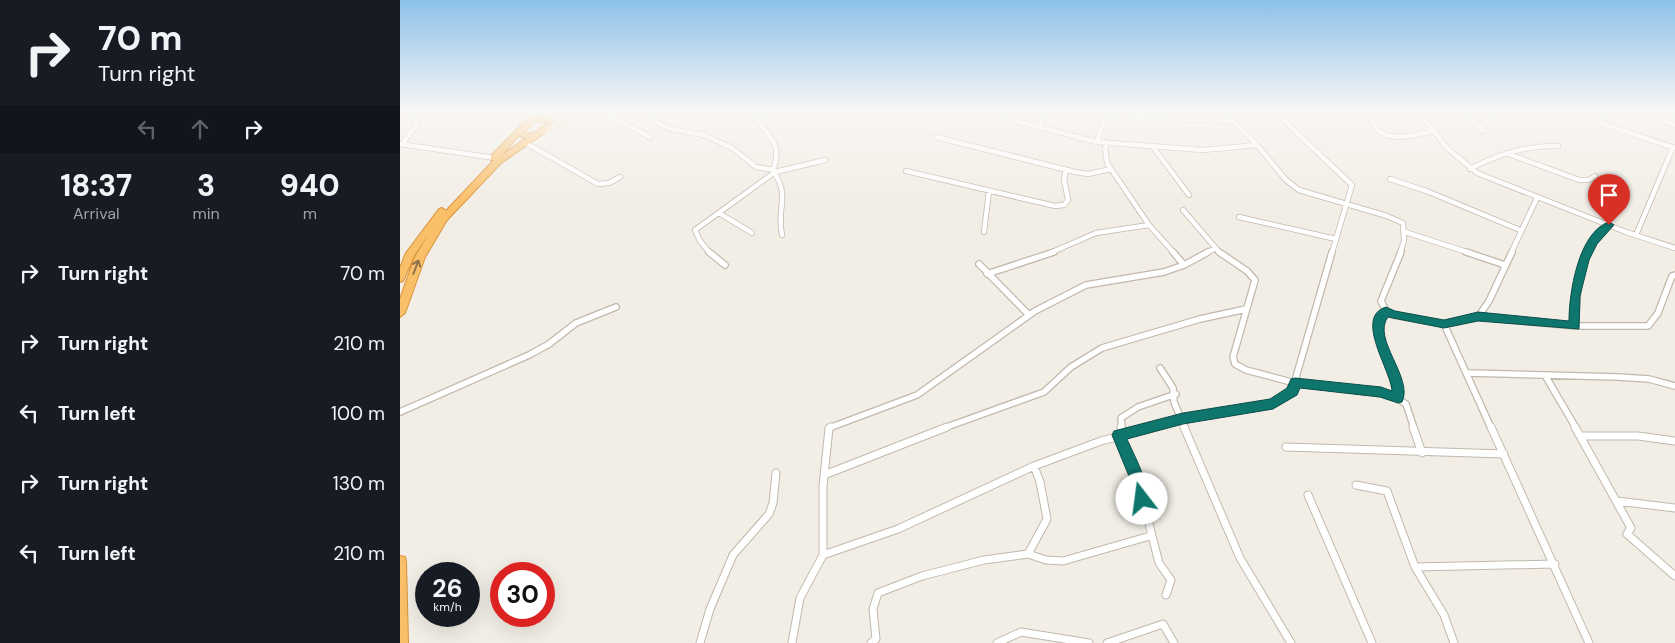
<!DOCTYPE html>
<html lang="en">
<head>
<meta charset="utf-8">
<style>
	:root { --surface:#171b24; --page:#242831; --text:#f1f3f6; --muted:#9ea1a6 }
	body { margin:0; font-family:"DM Sans",sans-serif; background:var(--page); color:var(--text); height:100vh; display:flex; flex-direction:column; font-size:19px; white-space:nowrap }
	* { box-sizing:border-box; margin:0 }
	p { font-size:16px; color:var(--muted) }
	.icon { flex:none; width:28px; height:28px; fill:none; stroke:currentColor; stroke-width:2; stroke-linecap:round; stroke-linejoin:round }
	.map { position:relative; flex:1; overflow:hidden }
	.sheet { display:flex; flex-direction:column; background:var(--surface); width:400px }
	.sheet>* { flex:none }
	.hud { background:#171b24; color:var(--text); overflow:hidden }
	.speed { position:absolute; left:15px; top:562px; display:flex; gap:10px; font-size:25px; font-weight:700; text-align:center }
	.speed>* { display:grid; place-content:center; width:65px; height:65px; border-radius:50%; background:var(--surface); box-shadow:0 5px 20px #0002; line-height:1 }
	.speed small { font-size:12px; font-weight:400 }
	.speed .limit { border:8px solid #d22; background:#fff; color:#111 }
	.pin { position:absolute; display:grid; place-items:center; width:42px; height:42px; color:#fff; margin:-51px -21px; border-radius:50% 50% 50% 0; rotate:-45deg; box-shadow:0 0 5px #0007 }
	.pin .icon { rotate:45deg }
	.me { position:absolute; width:55px; margin:-28px; rotate:345deg; stroke-linejoin:round; filter:drop-shadow(0 0 4px #0008) }
	.turn { display:flex; align-items:center; gap:18px; height:105px; padding:0 15px; font-size:22px }
	.turn .icon { width:65px; height:65px; stroke-width:2.5 }
	.turn b { display:block; font-size:35px; line-height:42px }
	.lanes { display:flex; align-items:center; height:48px; padding:0 15px; background:#0003; justify-content:center; gap:25px; direction:ltr }
	.lanes .off { opacity:.35 }
	.eta { display:flex; justify-content:space-evenly; align-items:center; height:85px; text-align:center }
	.eta b { font-size:30px; font-weight:800; line-height:35px }
	ul { padding:0; list-style:none }
	li { display:flex; align-items:center; gap:15px; height:70px; padding:0 15px }
	li div { flex:1 }
	li b { display:block; font-size:19px }
	li em { font-style:normal }
	main { display:flex; flex:1; min-height:0 }
	.map>svg:first-child { display:block }
</style>
</head>
<body>
<main>
<section class="sheet">
<div class="hud">
<div class="turn"><svg class="icon" aria-label="right" viewBox="0 0 24 24"><path d="M7 20v-9h11M14 6l5 5-5 5"/></svg><div><b>70 m</b>Turn right</div></div>
<div class="lanes"><svg class="icon off" aria-label="left" viewBox="0 0 24 24"><path d="M17 20v-9H6M10 6l-5 5 5 5"/></svg><svg class="icon off" aria-label="ahead" viewBox="0 0 24 24"><path d="M12 20V5M6 11l6-6 6 6"/></svg><svg class="icon" aria-label="right" viewBox="0 0 24 24"><path d="M7 20v-9h11M14 6l5 5-5 5"/></svg></div>
</div>
<div class="eta">
<div><b>18:37</b><p>Arrival</p></div>
<div><b>3</b><p>min</p></div>
<div><b>940</b><p>m</p></div>
</div>
<ul>
<li><svg class="icon" aria-label="right" viewBox="0 0 24 24"><path d="M7 20v-9h11M14 6l5 5-5 5"/></svg><div><b>Turn right</b></div><em>70 m</em></li>
<li><svg class="icon" aria-label="right" viewBox="0 0 24 24"><path d="M7 20v-9h11M14 6l5 5-5 5"/></svg><div><b>Turn right</b></div><em>210 m</em></li>
<li><svg class="icon" aria-label="left" viewBox="0 0 24 24"><path d="M17 20v-9H6M10 6l-5 5 5 5"/></svg><div><b>Turn left</b></div><em>100 m</em></li>
<li><svg class="icon" aria-label="right" viewBox="0 0 24 24"><path d="M7 20v-9h11M14 6l5 5-5 5"/></svg><div><b>Turn right</b></div><em>130 m</em></li>
<li><svg class="icon" aria-label="left" viewBox="0 0 24 24"><path d="M17 20v-9H6M10 6l-5 5 5 5"/></svg><div><b>Turn left</b></div><em>210 m</em></li>
</ul>
</section>
<div class="map">
<svg width="1275" height="643" viewBox="0 0 1275 643">
	<rect width="100%" height="100%" fill="#f2eee6"/>
	<g fill="none" stroke-linecap="round" stroke-linejoin="round">
		<defs>
			<path id="street-far2" d="M 191,112 L 214,118 L 250,137
				M 235,112 L 271,129 L 304,135 L 332,148 L 356,167 L 373,170 C 391,198 376,207 382,235
				M 347,112 L 357,120 L 379,112
				M 580,112 L 697,142 L 803,150 L 857,145
				M 706,112 L 738,118 L 834,121
				M 825,112 L 857,145 L 886,180 L 899,190 L 987,216 L 1003,223 L 1004,241 L 1000,253
				M 875,112 L 952,185 L 932,253
				M 968,112 C 971,118 974,125 978,130 C 991,143 1018,134 1033,131
				M 1019,112 L 1047,148 L 1077,173 L 1226,232 L 1275,248
				M 1064,112 L 1083,131
				M 1202,112 L 1200,123 L 1275,148
				M 1235,112 L 1275,125
				M 208,117 L 219,112
				M 357,120 C 372,138 382,146 373,170
				M 638,127 L 648,112
				M 1077,127 L 1092,118 L 1096,112
				M 536,137 L 675,172 L 688,174 L 711,169
				M 697,142 L 706,112
				M 707,142 L 705,149 L 707,163 L 749,225 L 774,253
				M 126,143 L 198,184 L 209,183 L 220,177
				M 0,144 L 95,158
				M 2,144 L 17,124 L 13,112
				M 753,147 L 789,195
				M 1106,153 L 1179,180 L 1189,180 L 1195,176
				M 1070,169 C 1098,154 1126,145 1158,146
				M 506,171 L 655,206 L 664,205 L 668,200 L 664,179 L 666,170
				M 990,179 L 1029,192 L 1120,230
				M 783,210 L 820,253
				M 319,213 L 352,233
				M 839,217 L 936,239
				M 584,232 L 589,191
				M 1005,232 L 1070,253
				M 1236,235 L 1273,147
				M 310,253 L 300,241 L 295,230 L 375,172 L 425,160
				M 650,253 L 696,233 L 749,225
				M 806,253 L 816,248
				M 1111,253 L 1137,198
				M 1187,253 L 1199,235 L 1209,225"/>
			<path id="street-far1" d="M 309,252 L 325,265
				M 773,252 L 784,265
				M 819,252 L 847,271 L 855,280 L 833,357 L 835,364 L 846,370 L 895,383 L 992,395 L 1006,404 L 1014,428
				M 1001,252 L 981,301 L 986,311 L 993,315 L 1044,324 L 1078,317 L 1089,301 L 1112,252
				M 1066,252 L 1105,265
				M 579,264 L 629,315
				M 587,274 L 654,252
				M 986,311 C 970,340 994,368 997,398
				M 1078,317 L 1175,326 L 1248,326 L 1258,313 L 1272,276 L 1275,275
				M 1044,324 L 1091,428
				M 1175,326 L 1178,284 L 1188,252
				M 760,368 L 773,388 L 774,402 L 785,428
				M 1068,373 L 1218,377 L 1249,379 L 1275,386
				M 1146,377 L 1176,428
				M 0,412 L 129,355 L 149,344 L 176,323 L 216,307
				M 429,428 L 517,395 L 635,311 L 686,285 L 764,272 L 784,265 L 808,252
				M 544,428 L 644,392 L 671,367 L 702,348 L 800,319 L 846,309
				M 722,428 L 721,418 L 738,407 L 776,394
				M 750,428 L 783,419 L 873,404 L 892,391 L 932,252"/>
			<path id="street" d="M 721,427 L 723,434
				M 784,427 L 840,558 L 891,643
				M 1013,427 L 1022,453
				M 1091,427 L 1189,643
				M 1175,427 L 1231,528 L 1227,534 L 1275,576
				M 719,435 L 738,481 L 759,563 L 771,580 L 766,595
				M 1181,436 L 1238,436 L 1275,441
				M 886,447 L 1104,454
				M 424,475 L 547,427
				M 956,485 L 987,491 L 1015,567 L 1044,615 L 1054,643
				M 908,495 L 972,643
				M 1217,501 L 1275,508
				M 628,554 L 647,519 L 640,482 L 634,466
				M 423,555 L 498,529 L 634,466 L 701,441 L 755,427
				M 1015,567 L 1155,564
				M 300,643 L 310,609 L 333,555 L 369,514 L 373,503 L 376,473
				M 392,643 L 400,598 L 423,555 L 423,486 L 429,428 L 431,427
				M 471,643 L 476,639 L 473,609 L 478,593 L 522,576 L 584,560 L 628,554 L 646,560 L 663,561 L 750,536
				M 597,643 L 621,632 L 689,643
				M 707,643 L 763,624 L 774,643"/>
			<path id="secondary" d="M 147,119 L 169,116
				M 143,131 L 179,112"/>
			<path id="highway" d="M 144,116 L 154,122 L 143,134 L 101,163 L 47,220 L 25,257 L 5,313 L 0,317 L 0,299 L 15,257 L 29,234 L 15,254 L 3,281 L 0,282 L 0,268 L 6,253 L 39,209 L 42,208 L 46,211 L 94,160 L 91,160 L 91,156 L 127,119 ZM 143,121 L 146,123 C 140,130 133,136 123,133 L 133,123 ZM 118,136 L 126,138 L 101,156 Z
				M 0,556 L 5,557 L 6,562 L 8,643 L 0,643 Z"/>
		</defs>
		<use href="#street-far2" stroke="#c1b8ab" stroke-width="6"/>
		<use href="#street-far1" stroke="#c1b8ab" stroke-width="8"/>
		<use href="#street" stroke="#c1b8ab" stroke-width="9"/>
		<use href="#secondary" stroke="#d1be96" stroke-width="8"/>
		<use href="#highway" stroke="#d99339" stroke-width="2"/>
		<use href="#street-far2" stroke="#fff" stroke-width="4.5"/>
		<use href="#street-far1" stroke="#fff" stroke-width="5.5"/>
		<use href="#street" stroke="#fff" stroke-width="7"/>
		<use href="#secondary" stroke="#fdebc5" stroke-width="6"/>
		<use href="#highway" fill="#fabf69" fill-rule="evenodd"/>
	</g>
	<defs><path id="oneway-shaft" d="M-6 0H5M1.5-3L5.5 0L1.5 3" fill="none" stroke-width="1.6" stroke-linecap="round" stroke-linejoin="round" transform="scale(1.25)"/></defs>
	<use stroke="#8d724a" href="#oneway-shaft" transform="translate(16 267) rotate(-69)"/>
	<linearGradient id="sky" x2="0" y2="1"><stop stop-color="#8cc1ea"/><stop offset="0.55" stop-color="#f9f7f4"/><stop offset="1" stop-color="#f9f7f4" stop-opacity="0"/></linearGradient>
	<rect width="1275" height="202" fill="url(#sky)"/>
	<path fill="#0f766e" stroke="#0a4d48" d="M 1209,222 L 1214,225 L 1197,244 L 1189,260 L 1180,296 L 1179,329 L 1078,321 L 1044,328 L 988,317 C 971,338 1014,378 1002,402 L 998,403 L 980,397 L 900,388 L 897,395 L 873,409 L 783,424 L 727,439 C 733,453 753,490 747,504 L 742,506 L 737,504 L 731,481 L 712,435 L 714,431 L 783,413 L 870,399 L 887,388 L 891,379 L 895,378 L 981,387 L 992,391 C 992,372 953,317 986,307 L 995,311 L 1044,320 L 1078,312 L 1169,321 C 1169,294 1178,232 1209,222 Z"/>
</svg>
<div class="speed"><div>26<small>km/h</small></div><div class="limit">30</div></div>
<div class="pin" style="left:1209px;top:225px;background:#d93025"><svg class="icon" aria-label="arrive" viewBox="0 0 24 24"><path d="M6 21V4h12l-3 4 3 4H6"/></svg></div>
<svg class="me" style="left:742px;top:499px" viewBox="-20 -20 40 40"><circle r="19" fill="#fff"/><path d="M0-13L10 11 0 6-10 11z" fill="#0f766e"/></svg>
</div>
</main>
</body>
</html>
